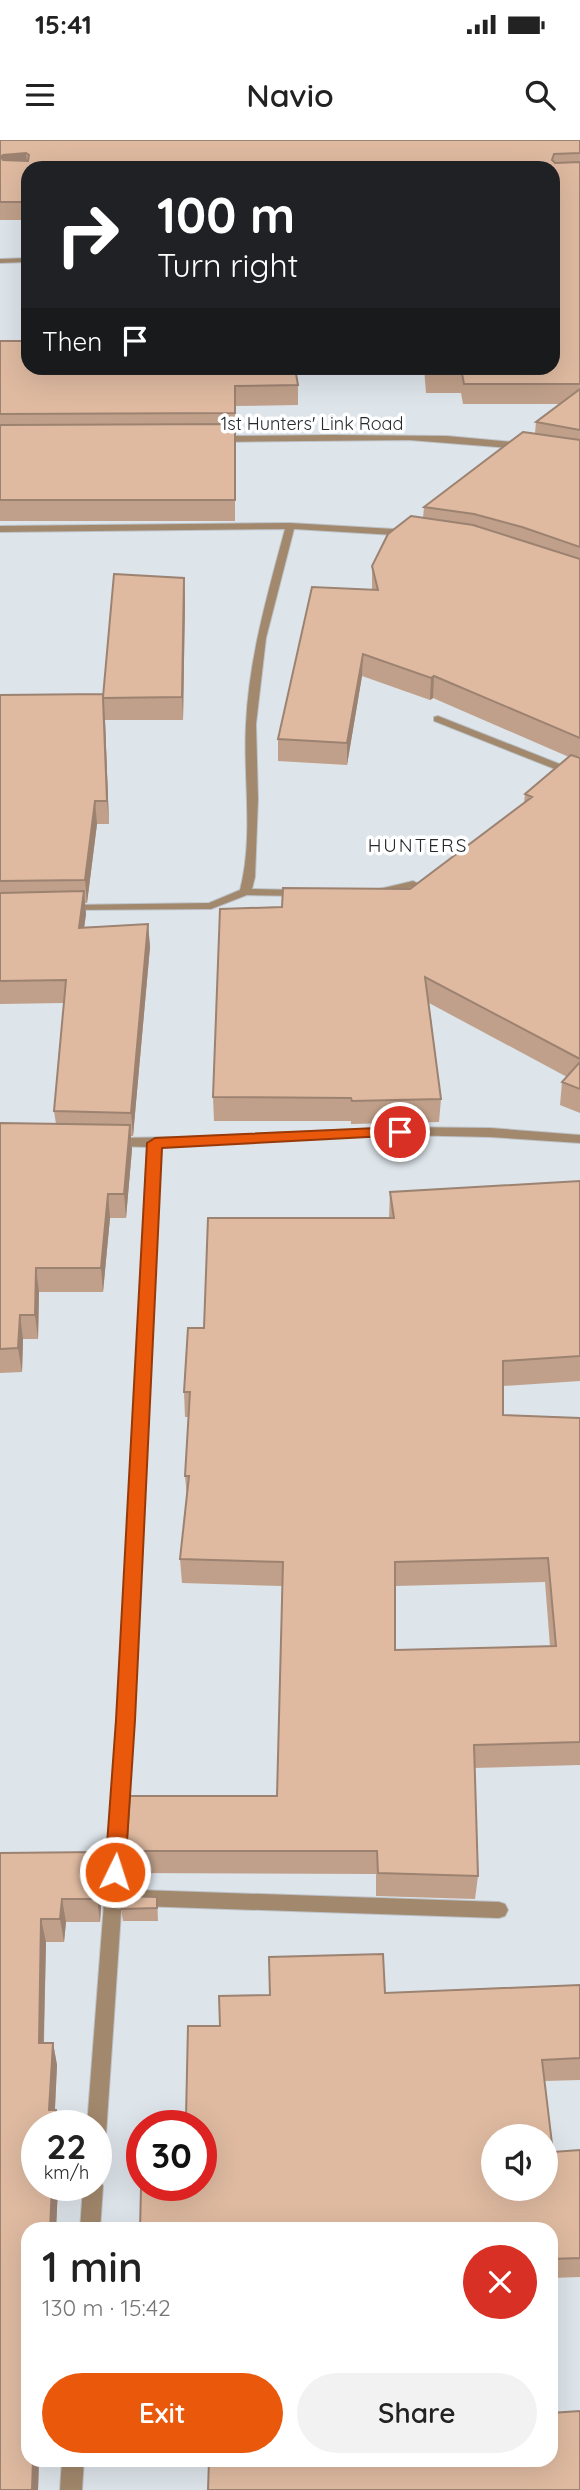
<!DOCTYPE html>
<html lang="en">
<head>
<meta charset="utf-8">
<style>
	:root { --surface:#fff; --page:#f2f2f2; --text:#222; --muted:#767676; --accent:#ea580c }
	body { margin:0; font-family:Quicksand,sans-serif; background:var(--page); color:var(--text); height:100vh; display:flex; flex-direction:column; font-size:26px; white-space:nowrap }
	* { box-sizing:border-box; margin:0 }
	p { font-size:23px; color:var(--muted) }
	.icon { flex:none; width:38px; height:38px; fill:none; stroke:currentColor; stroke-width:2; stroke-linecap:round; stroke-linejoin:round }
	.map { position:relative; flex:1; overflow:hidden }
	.details { position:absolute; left:21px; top:2082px; width:537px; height:245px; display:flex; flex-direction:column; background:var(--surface); border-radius:21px; box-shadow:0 7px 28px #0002 }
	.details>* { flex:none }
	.banner { position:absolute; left:21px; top:21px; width:539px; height:214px; border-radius:21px; box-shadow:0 7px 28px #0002; background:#202124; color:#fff; overflow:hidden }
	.tools { position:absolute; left:481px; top:1984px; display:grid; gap:14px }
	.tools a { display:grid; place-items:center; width:77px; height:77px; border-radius:50%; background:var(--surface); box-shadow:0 7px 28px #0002; font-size:35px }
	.speed { position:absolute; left:21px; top:1970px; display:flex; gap:14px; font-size:35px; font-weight:700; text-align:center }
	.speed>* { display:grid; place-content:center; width:91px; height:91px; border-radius:50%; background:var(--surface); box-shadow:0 7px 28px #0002; line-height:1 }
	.speed small { font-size:18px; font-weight:400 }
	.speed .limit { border:10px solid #d22; background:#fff; color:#111 }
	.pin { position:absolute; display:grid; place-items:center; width:60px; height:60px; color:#fff; margin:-30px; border:4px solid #fff; border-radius:50%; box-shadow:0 2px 7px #0007 }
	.me { position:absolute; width:77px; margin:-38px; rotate:4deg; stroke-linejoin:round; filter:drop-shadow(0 0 5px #0008) }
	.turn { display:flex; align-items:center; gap:24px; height:147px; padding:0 21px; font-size:32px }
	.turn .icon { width:91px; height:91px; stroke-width:2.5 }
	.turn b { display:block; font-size:49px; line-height:60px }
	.then { display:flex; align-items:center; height:66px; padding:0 21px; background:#0003; gap:14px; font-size:26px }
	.round { display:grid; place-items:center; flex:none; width:74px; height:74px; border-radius:37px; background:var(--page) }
	.overview { display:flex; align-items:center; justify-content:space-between; height:119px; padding:0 21px }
	h1 { font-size:42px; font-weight:600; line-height:52px }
	.cta { display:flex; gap:14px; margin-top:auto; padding:14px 21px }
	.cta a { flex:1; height:80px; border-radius:42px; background:var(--accent); color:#fff; font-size:28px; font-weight:600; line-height:80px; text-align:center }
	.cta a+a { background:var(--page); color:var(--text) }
	.status { display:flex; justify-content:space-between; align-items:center; height:49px; padding:0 35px; background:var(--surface); direction:ltr }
	.status svg { height:19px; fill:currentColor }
	header { display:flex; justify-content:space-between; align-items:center; height:91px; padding:0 21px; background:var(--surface); font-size:32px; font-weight:600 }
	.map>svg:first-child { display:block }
</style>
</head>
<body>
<div class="status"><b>15:41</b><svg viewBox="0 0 49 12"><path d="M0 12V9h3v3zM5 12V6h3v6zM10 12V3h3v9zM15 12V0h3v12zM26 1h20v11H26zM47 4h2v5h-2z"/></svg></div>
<header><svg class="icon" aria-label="menu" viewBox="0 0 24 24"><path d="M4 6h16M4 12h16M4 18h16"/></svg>Navio<svg class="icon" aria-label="search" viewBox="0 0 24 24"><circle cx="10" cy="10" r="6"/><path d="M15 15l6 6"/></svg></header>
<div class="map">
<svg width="580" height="2350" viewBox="0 0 580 2350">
	<rect width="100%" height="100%" fill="#dde4ea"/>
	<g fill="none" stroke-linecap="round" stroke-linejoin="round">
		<defs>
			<path id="service" d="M 139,1750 L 499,1762 L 505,1764 L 508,1770 L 505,1776 L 499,1778 L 139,1766 L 133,1764 L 130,1758 L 133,1752 Z"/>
			<path id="minor" d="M 28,118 L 28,122 L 0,123 L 0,119 Z
				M 333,295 L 447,296 L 523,303 L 527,306 L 523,309 L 409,300 L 218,302 L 214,299 L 218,296 Z
				M 290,383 L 411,390 L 416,393 L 411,396 L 294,389 L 266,498 L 256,584 L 258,659 L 255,737 L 252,749 L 299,750 L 305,753 L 299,756 L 247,755 L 211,769 L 64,770 L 62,768 L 68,765 L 209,763 L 240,750 C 254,696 243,638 246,584 C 249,517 268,453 285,389 L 0,392 L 0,386 Z
				M 438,576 L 580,632 L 580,639 L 434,581 L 434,577 Z
				M 413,741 L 419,744 L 417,746 L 379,755 L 373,752 L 375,750 Z
				M 400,987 L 490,988 L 580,995 L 580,1003 L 490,997 L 400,995 L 160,1006 L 134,1580 L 106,1995 L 103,2002 L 96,2004 L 96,1986 L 87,1986 L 118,1580 L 147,1007 L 113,1006 L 107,1002 L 113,998 L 185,997 Z
				M 96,2038 L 100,2039 L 103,2046 L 100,2090 L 80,2090 L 83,2046 L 96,2046 Z
				M 62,2320 L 84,2320 L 82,2350 L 60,2350 Z"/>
		</defs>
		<use href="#service" stroke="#bcc2c8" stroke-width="2"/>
		<use href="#minor" stroke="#bcc2c8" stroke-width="2"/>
		<use href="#service" fill="#a2886c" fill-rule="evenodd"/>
		<use href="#minor" fill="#a2886c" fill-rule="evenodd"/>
	</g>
	<path fill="#c0a08a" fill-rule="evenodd" d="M 0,0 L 580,0 L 580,973 L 560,965 L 562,942 L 567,937 L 429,863 L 441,959 L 439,982 L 351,984 L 351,981 L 214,981 L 213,957 L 282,767 L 410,749 L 524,663 L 525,654 L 569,617 L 433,558 L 430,560 L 362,536 L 347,625 L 278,621 L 278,599 L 372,450 L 372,426 L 423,378 L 424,367 L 535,293 L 536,282 L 560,264 L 463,264 L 461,253 L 426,253 L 424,228 L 553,228 L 553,28 L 28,28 L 28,80 L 0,80 Z
		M 0,201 L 298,245 L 298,265 L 235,266 L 235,381 L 0,381 Z
		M 184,438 L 185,460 L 183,580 L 105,580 L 109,684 L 97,684 L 87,763 L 85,763 L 86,774 L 84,787 L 148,784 L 150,807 L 133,996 L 131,996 L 132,1009 L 126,1078 L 110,1078 L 103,1152 L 39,1152 L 38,1199 L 23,1199 L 22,1232 L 0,1233 L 0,983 L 56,984 L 54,971 L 64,863 L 0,864 L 0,555 L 103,554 Z
		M 580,1041 L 580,1241 L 503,1246 L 503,1275 L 580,1278 L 580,1625 L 474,1628 L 478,1736 L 475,1759 L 376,1756 L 376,1734 L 129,1733 L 126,1711 L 277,1656 L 282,1446 L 182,1443 L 180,1419 L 187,1358 L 185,1336 L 188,1277 L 185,1277 L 184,1252 L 204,1188 L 389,1078 L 390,1052 ZM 545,1442 L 550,1506 L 395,1510 L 395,1446 Z
		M 100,1712 L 103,1736 L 100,1782 L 66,1782 L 64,1802 L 46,1802 L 44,1903 L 53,1903 L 57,1925 L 55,1970 L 37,2046 L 58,2046 L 56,2090 L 28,2320 L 39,2320 L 38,2350 L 0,2350 L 0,1713 Z
		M 157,1757 L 158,1781 L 123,1781 L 121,1769 Z
		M 580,1845 L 580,1940 L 544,1941 L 553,2012 L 580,2010 L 580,2137 L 551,2138 L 551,2090 L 154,2048 L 186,1977 L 220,1886 L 385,1853 Z"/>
	<path fill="#9c8271" d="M 26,13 L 28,30 L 2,35 L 1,17 L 3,15 Z
		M 184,438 L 185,460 L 183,580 L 182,557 Z
		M 363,514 L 362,536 L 347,625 L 347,603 Z
		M 434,536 L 433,558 L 430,560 L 431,538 Z
		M 103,558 L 105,580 L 109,684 L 107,661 Z
		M 95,661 L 97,684 L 87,763 L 85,740 Z
		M 84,751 L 86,774 L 81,811 L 79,788 Z
		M 148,784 L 150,807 L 133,996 L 131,973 Z
		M 130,985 L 132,1009 L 126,1078 L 124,1054 Z
		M 108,1054 L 110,1078 L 103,1152 L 101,1128 Z
		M 36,1128 L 39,1152 L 38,1199 L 35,1175 Z
		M 20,1175 L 23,1199 L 22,1232 L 18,1208 Z
		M 100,1712 L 103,1736 L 100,1782 L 97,1759 Z
		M 62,1759 L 66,1782 L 64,1802 L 60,1779 Z
		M 41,1779 L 46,1802 L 43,1925 L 39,1903 Z
		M 53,1903 L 57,1925 L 54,1986 L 49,1970 Z
		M 56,1970 L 60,1986 L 55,1986 Z
		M 52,2046 L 58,2046 L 56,2090 L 50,2090 Z
		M 33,2320 L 39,2320 L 38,2350 L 32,2350 Z"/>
	<path fill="#dfbaa1" stroke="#9c8271" stroke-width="2" fill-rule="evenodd" d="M 0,0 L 580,0 L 580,13 L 554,14 L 552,20 L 555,23 L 580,22 L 580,244 L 464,244 L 462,233 L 427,233 L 426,228 L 553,228 L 553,28 L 28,28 L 28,62 L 0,62 ZM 26,13 L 29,15 L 28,21 L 3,20 L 1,17 L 3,15 Z
		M 0,201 L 28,201 L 28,228 L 295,228 L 298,245 L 235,246 L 235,273 L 0,274 Z
		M 580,249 L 580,290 L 536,282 Z
		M 235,284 L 235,360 L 0,360 L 0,285 Z
		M 523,292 L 580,300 L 580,407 L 522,387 L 474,374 L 424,367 Z
		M 411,376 L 473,385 L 580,419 L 580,598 L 434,536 L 431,538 L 363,514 L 347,603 L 278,599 L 312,447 L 378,450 L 372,426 L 388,394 Z
		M 114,434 L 184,438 L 182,557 L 103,558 L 107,661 L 95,661 L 85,740 L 0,741 L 0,555 L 103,554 L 103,557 Z
		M 571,615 L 580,618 L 580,919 L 425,837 L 441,959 L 352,961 L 351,958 L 213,957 L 220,769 L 282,767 L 283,748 L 410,749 L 532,657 L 525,654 Z
		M 84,751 L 79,788 L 148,784 L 131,973 L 54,971 L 66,840 L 0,841 L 0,753 Z
		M 580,922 L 580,949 L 562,942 Z
		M 0,983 L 130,985 L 124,1054 L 108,1054 L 101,1128 L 36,1128 L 35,1175 L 20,1175 L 18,1208 L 0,1209 Z
		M 580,1041 L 580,1216 L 503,1221 L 503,1275 L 580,1278 L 580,1602 L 474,1605 L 478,1736 L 378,1733 L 377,1711 L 126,1711 L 130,1656 L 277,1656 L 283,1422 L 180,1419 L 189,1336 L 185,1336 L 190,1252 L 184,1252 L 188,1188 L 204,1188 L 208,1078 L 394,1078 L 390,1052 ZM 548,1418 L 556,1506 L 395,1510 L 395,1422 Z
		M 100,1712 L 97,1759 L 62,1759 L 60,1779 L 41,1779 L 39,1903 L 53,1903 L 49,1970 L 56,1970 L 55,1986 L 37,1986 L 37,2046 L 52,2046 L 50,2090 L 28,2090 L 28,2320 L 33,2320 L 32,2350 L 0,2350 L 0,1713 Z
		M 122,1756 L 157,1757 L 157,1768 L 121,1769 Z
		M 383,1814 L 385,1853 L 580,1845 L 580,1918 L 542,1920 L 553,2012 L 580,2010 L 580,2118 L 551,2119 L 551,2090 L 140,2090 L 141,2048 L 154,2048 L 154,2046 L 201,2046 L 201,1986 L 155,1986 L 155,1977 L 186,1977 L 188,1886 L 220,1886 L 219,1856 L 270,1855 L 269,1817 ZM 494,1997 L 546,1997 L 546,2049 L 494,2049 Z
		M 580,2271 L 580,2350 L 208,2350 L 209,2320 L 551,2320 L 551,2273 Z"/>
	<path fill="#ea580c" stroke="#983908" stroke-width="2" d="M 400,987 L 407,992 L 405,995 L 162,1008 L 135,1580 L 125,1732 L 122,1739 L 115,1741 L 108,1739 L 105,1732 L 116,1580 L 147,1003 L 155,998 Z"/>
	<g text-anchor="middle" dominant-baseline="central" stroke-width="7" stroke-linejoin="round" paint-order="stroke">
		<g font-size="18" fill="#27292c" stroke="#fff">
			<text x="312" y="283">1st Hunters' Link Road</text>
		</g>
		<g font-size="19" letter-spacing="2" fill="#27292c" stroke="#fff">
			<text x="418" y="705">HUNTERS</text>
		</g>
	</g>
</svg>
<div class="tools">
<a><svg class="icon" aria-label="sound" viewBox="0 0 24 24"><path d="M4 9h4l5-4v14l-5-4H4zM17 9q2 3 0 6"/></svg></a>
</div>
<div class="speed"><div>22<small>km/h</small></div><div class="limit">30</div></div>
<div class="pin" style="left:400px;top:992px;background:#d93025"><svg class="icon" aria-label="arrive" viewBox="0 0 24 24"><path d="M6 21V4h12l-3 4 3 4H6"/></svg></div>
<svg class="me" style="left:115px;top:1732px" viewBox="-20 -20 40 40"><circle r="17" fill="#ea580c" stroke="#fff" stroke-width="3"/><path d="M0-11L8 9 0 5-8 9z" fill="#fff"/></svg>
<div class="banner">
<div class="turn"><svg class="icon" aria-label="right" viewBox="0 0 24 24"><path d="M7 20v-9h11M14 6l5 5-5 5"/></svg><div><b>100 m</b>Turn right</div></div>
<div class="then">Then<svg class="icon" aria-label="arrive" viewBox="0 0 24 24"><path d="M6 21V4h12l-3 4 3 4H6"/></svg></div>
</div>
<section class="details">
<div class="overview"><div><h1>1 min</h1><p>130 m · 15:42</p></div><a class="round" style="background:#d93025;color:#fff"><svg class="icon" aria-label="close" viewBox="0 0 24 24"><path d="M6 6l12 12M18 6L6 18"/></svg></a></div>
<div class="cta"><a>Exit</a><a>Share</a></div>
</section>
</div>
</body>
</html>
